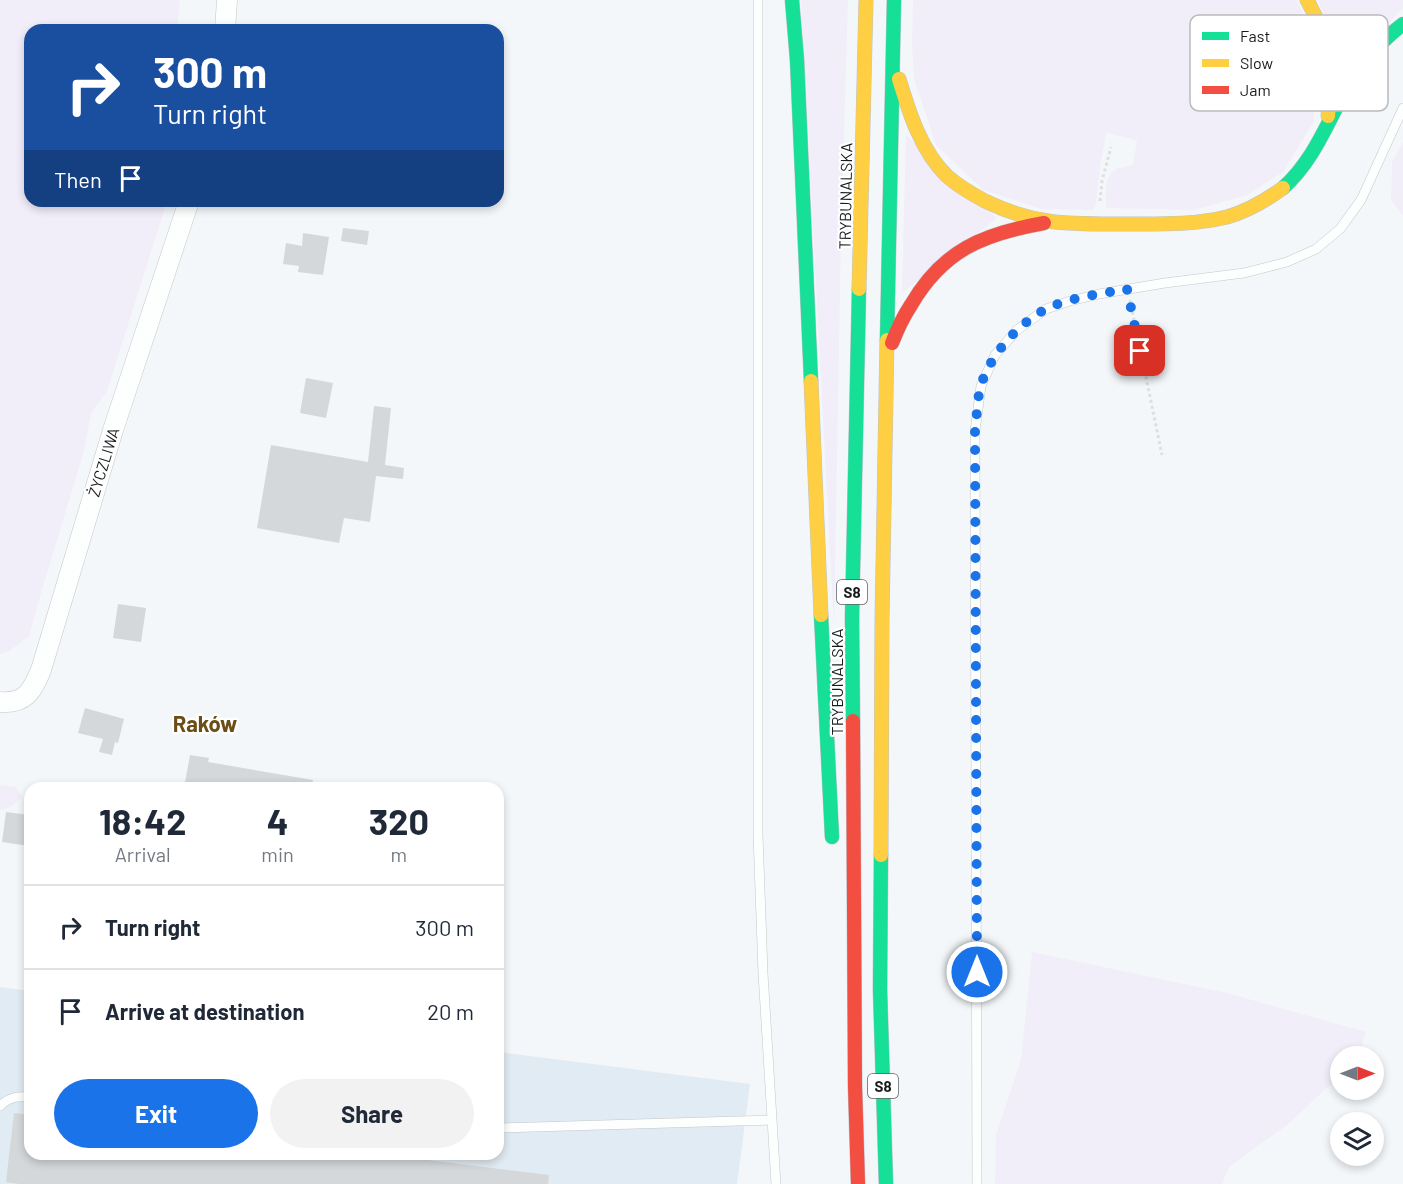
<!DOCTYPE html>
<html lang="en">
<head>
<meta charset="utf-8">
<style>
	:root { --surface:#fff; --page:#f2f2f3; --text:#1f2937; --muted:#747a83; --line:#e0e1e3; --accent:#1a73e8 }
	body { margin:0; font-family:Barlow,sans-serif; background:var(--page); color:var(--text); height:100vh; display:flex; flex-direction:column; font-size:22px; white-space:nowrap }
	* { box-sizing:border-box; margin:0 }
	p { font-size:20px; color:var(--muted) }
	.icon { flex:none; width:33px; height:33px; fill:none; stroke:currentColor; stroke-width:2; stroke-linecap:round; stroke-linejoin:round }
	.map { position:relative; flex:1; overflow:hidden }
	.panel { position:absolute; left:24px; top:782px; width:480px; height:378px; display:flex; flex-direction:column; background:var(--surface); border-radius:18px; box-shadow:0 3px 9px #0003 }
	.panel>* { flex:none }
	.guide { position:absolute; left:24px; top:24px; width:480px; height:183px; border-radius:18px; box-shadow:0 3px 9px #0003; background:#1a4fa0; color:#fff; overflow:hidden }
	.needle { width:39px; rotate:90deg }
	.buttons { position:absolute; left:1330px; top:1046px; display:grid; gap:12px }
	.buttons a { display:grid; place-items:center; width:54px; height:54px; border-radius:50%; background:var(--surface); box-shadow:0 3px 9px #0003; font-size:30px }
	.pin { position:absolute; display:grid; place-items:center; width:51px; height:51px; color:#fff; margin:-26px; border-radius:12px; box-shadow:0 3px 9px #0006 }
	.me { position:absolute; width:66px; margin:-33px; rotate:0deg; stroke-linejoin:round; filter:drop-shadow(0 0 4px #0008) }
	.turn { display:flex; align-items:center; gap:21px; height:126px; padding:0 30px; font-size:27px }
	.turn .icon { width:78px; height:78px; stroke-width:2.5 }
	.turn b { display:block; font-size:42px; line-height:51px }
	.then { display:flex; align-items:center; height:57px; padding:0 30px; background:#0003; gap:12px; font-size:22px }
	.eta { display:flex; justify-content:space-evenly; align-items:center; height:102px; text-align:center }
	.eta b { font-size:36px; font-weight:700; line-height:42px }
	.button { display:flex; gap:12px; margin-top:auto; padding:12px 30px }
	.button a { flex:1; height:69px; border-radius:36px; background:var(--accent); color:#fff; font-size:24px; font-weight:700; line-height:69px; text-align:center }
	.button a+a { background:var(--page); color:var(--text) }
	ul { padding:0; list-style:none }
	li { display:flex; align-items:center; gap:18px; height:84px; padding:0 30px; border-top:2px solid var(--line) }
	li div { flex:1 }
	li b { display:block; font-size:22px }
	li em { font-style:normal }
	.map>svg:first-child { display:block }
</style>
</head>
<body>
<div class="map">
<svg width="1403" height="1184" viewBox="0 0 1403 1184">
	<rect width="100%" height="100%" fill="#f4f7fa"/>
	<path fill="#e1ebf3" d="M 0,987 L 30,991 L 30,1154 L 498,1154 L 498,1052 L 750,1084 L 737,1184 L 0,1184 Z"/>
	<path fill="#f1edf9" d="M 0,0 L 180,0 L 177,30 L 30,30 L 30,201 L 165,201 L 164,211 L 107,391 L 91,413 L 84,451 L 43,586 L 29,636 L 8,652 L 0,654 Z
		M 801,0 L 848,0 L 841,234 L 834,627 Z
		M 913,0 L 1297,0 L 1315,38 L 1314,121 L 1283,172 L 1247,195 L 1194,210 L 1106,208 C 1106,195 1103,173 1119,168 C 1124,167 1128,167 1133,164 L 1137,140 L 1106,133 L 1100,168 L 1096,205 L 1093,210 L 1042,209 L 983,190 L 936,145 L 914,79 L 912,44 Z
		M 1318,0 L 1403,0 L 1403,8 L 1344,71 Z
		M 906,135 L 997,218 L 902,293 Z
		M 1403,142 L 1403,216 L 1391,200 L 1392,162 Z
		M 0,785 L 16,787 L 22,797 L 11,807 L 0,810 Z
		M 1032,952 L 1227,993 L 1366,1032 L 1359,1056 L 1341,1056 L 1341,1075 L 1287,1125 L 1229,1167 L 1222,1184 L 995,1184 L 996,1134 L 1021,1060 Z"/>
	<path fill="#d4d8da" d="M 343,228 L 369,231 L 367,245 L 341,241 Z
		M 303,233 L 329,237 L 323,275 L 298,272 L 299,266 L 283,264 L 286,243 L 302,246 Z
		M 306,378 L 333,383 L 326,418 L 300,413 Z
		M 374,406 L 391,408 L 385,465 L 404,468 L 403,479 L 376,476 L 370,522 L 344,518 L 339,543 L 257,528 L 271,445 L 368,462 Z
		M 118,604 L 146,608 L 141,642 L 113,638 Z
		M 85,708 L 124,719 L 118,743 L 115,742 L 112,755 L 99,752 L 103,739 L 78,733 Z
		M 190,755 L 209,758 L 208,762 L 313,780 L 312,788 L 184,788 Z
		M 6,812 L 30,815 L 29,846 L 2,842 Z
		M 14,1113 L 30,1115 L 30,1154 L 380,1154 L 549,1175 L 548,1184 L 19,1184 L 6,1182 Z"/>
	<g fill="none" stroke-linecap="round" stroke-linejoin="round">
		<defs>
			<path id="lane" d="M 758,0 L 758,835 L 763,973 L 776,1184
				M 0,1106 C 9,1097 18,1096 30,1097
				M 498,1128 L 772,1120
				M 977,1184 L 975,431 L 981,386 L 995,355 L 1017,330 L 1046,309 L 1070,301 L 1099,294 L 1165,283 L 1244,273 L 1287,262 L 1316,249 L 1340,229 L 1361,200 L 1403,108"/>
			<path id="street" d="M 225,30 L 227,0
				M 0,702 C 26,704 32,691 41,670 L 113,430 L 189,201"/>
			<path id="fast" d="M 792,0 L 797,60 L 811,381
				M 1283,188 C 1312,162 1325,128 1343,95 C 1359,67 1378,43 1403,24
				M 887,340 L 894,0
				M 821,615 L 832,837
				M 853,721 L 852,618 L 859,289
				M 881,855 L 880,989 L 886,1184"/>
			<path id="slow" d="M 1307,0 C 1329,38 1332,73 1328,116
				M 899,79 C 909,112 921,151 947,176 C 958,186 972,194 985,201 C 1036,226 1072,224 1127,224 C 1160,224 1194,225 1227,217 C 1248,211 1265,201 1283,188
				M 859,289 L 866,0
				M 811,381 L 821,615
				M 881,855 L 882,620 L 887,340"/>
			<path id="jam" d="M 892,343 C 897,330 903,317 911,305 C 943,250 983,234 1044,223
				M 853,721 L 855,1086 L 858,1184"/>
		</defs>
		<use href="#lane" stroke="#c4c7c9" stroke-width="10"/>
		<use href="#street" stroke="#c4c7c9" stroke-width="21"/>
		<use href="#fast" stroke="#c0c3ca" stroke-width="15"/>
		<use href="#slow" stroke="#c0c3ca" stroke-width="15"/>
		<use href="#jam" stroke="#c0c3ca" stroke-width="15"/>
		<path stroke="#dedfe0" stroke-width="3" stroke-dasharray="3 3" stroke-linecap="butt" d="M 1100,201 L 1102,181 L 1111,147
			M 1130,300 L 1162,455"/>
		<use href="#lane" stroke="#fdfefe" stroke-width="9"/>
		<use href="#street" stroke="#fdfefe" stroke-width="20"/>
		<use href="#fast" stroke="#16e098" stroke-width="14"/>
		<use href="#slow" stroke="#ffcf43" stroke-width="14"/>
		<use href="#jam" stroke="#f24e42" stroke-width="14"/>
	</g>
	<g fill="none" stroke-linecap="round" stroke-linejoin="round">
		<path stroke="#1a73e8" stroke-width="10" stroke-dasharray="0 18" d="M 977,972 L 975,431 C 977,417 977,399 981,385 C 991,354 1017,325 1046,309 C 1071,297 1101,294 1127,289 L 1140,351"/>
	</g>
	<g text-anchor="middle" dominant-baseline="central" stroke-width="4.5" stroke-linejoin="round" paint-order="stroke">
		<g fill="#fff" stroke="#5d5f62" stroke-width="1.5">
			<rect x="837" y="580" width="30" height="24" rx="4.5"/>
			<rect x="868" y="1074" width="30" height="24" rx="4.5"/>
		</g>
		<g font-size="15" font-weight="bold" fill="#181b1e">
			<text x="852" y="592">S8</text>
			<text x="883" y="1086">S8</text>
		</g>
		<g font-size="16" fill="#181b1e" stroke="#fff">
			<text transform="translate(845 196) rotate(-89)">TRYBUNALSKA</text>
			<text transform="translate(103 462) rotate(-73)">ŻYCZLIWA</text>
			<text transform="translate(836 682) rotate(-90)">TRYBUNALSKA</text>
		</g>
		<g font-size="22" font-weight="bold" fill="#6a4e16" stroke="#fff">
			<text x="205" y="723">Raków</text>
		</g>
	</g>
	<rect x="1190" y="15" width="198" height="96" rx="9" fill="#fff" stroke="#babbbc" stroke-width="1.5"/>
	<rect x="1202" y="32" width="27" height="8" fill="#16e098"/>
	<rect x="1202" y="59" width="27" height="8" fill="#ffcf43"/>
	<rect x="1202" y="86" width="27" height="8" fill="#f24e42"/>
	<g font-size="16" fill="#181b1e">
		<text x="1240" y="42">Fast</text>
		<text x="1240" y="69">Slow</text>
		<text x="1240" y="96">Jam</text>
	</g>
</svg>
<div class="buttons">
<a><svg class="needle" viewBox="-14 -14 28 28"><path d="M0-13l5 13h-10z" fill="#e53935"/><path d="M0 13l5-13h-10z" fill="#747a83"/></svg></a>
<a><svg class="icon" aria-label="layers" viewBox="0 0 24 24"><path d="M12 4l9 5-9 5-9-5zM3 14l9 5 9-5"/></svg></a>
</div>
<div class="pin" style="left:1140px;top:351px;background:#d93025"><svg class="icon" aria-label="arrive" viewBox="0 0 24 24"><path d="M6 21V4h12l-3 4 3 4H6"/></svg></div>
<svg class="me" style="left:977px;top:972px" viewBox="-20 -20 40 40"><circle r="17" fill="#1a73e8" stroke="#fff" stroke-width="3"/><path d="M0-11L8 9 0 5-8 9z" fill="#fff"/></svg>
<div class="guide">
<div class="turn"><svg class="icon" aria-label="right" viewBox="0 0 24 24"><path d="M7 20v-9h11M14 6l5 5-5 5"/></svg><div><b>300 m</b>Turn right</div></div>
<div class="then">Then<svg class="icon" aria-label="arrive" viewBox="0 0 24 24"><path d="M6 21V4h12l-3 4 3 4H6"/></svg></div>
</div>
<section class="panel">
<div class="eta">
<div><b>18:42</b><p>Arrival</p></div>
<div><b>4</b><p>min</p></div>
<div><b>320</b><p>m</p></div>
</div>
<ul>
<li><svg class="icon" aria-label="right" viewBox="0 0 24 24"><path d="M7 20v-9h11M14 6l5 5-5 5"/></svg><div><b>Turn right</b></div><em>300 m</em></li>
<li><svg class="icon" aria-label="arrive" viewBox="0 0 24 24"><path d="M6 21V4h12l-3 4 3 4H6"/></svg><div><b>Arrive at destination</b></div><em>20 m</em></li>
</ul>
<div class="button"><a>Exit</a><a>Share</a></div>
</section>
</div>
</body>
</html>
